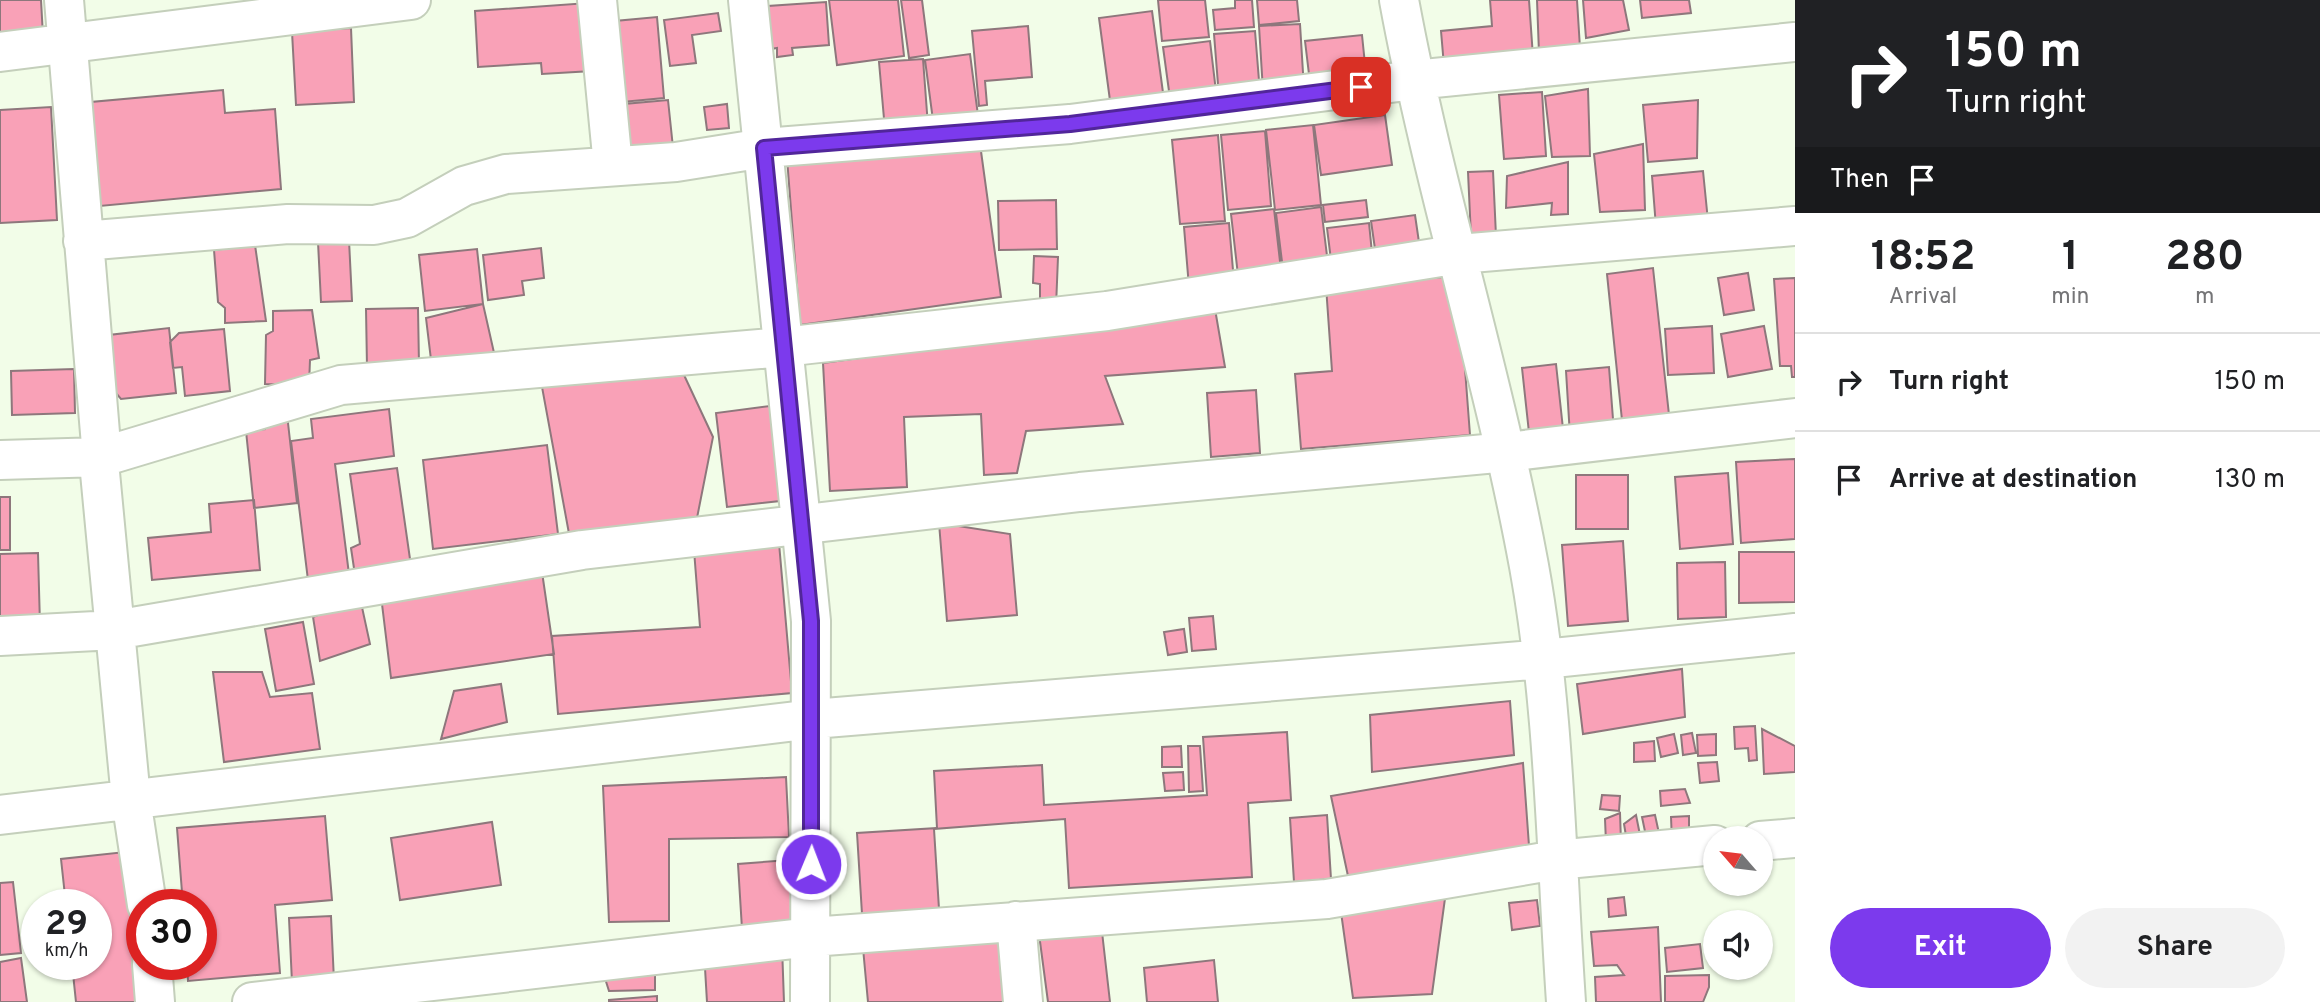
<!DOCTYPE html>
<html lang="en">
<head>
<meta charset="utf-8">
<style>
	:root { --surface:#fff; --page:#f2f2f2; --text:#202124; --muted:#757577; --line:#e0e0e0; --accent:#7c3aed }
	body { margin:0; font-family:Overpass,sans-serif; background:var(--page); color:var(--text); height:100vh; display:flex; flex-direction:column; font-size:26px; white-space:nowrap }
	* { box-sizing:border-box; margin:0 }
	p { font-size:23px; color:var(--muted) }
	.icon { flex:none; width:38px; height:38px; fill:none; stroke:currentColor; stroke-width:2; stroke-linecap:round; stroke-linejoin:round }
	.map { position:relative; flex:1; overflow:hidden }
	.panel { display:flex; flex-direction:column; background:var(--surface); width:525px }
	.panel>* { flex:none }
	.hud { background:#202124; color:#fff; overflow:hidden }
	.needle { width:46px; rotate:298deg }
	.fabs { position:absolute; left:1703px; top:826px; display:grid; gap:14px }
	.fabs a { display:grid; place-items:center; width:70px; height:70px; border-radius:50%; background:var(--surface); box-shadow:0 2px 5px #0004; font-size:35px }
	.speed { position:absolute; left:21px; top:889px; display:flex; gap:14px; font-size:35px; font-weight:700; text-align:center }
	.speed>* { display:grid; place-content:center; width:91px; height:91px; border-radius:50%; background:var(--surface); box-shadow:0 2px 5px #0004; line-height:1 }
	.speed small { font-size:18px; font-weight:400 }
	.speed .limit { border:10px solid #d22; background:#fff; color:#111 }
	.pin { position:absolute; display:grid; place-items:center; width:60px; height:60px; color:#fff; margin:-30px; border-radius:14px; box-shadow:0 4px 10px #0006 }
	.me { position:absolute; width:77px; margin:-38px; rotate:1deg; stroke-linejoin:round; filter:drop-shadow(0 0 5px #0008) }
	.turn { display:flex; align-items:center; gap:24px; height:147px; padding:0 35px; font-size:32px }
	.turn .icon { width:91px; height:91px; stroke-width:2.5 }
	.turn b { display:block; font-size:49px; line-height:60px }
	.then { display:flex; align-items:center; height:66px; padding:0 35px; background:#0003; gap:14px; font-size:26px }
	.eta { display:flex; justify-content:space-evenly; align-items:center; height:119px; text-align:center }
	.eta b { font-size:42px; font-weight:700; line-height:49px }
	.primary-button { display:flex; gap:14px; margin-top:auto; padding:14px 35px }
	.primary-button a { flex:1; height:80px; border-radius:42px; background:var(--accent); color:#fff; font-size:28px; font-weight:700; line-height:80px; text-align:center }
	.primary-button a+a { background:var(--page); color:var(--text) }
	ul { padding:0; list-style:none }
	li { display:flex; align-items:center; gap:21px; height:98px; padding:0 35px; border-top:2px solid var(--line) }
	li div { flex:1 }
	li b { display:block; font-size:26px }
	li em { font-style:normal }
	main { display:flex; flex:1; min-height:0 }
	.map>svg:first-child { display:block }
</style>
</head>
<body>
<main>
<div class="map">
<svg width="1795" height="1002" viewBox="0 0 1795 1002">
	<rect width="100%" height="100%" fill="#f2fde8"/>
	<path fill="#f9a1b7" stroke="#8e777c" stroke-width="2" d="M 0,0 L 41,0 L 43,36 L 0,38 Z
		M 829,0 L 898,0 L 904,56 L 837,65 Z
		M 901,0 L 922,0 L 929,55 L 909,58 Z
		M 1158,0 L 1205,0 L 1209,37 L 1162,41 Z
		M 1235,0 L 1252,0 L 1254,27 L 1215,30 L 1213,10 L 1235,8 Z
		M 1257,0 L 1297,0 L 1299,21 L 1259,25 Z
		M 1490,0 L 1529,0 L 1533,57 L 1444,66 L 1441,31 L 1492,26 Z
		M 1537,0 L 1577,0 L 1580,48 L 1539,53 Z
		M 1583,0 L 1623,0 L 1629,30 L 1586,38 Z
		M 1640,0 L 1689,0 L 1691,13 L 1642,18 Z
		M 826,2 L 829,45 L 792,48 L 793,55 L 777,57 L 777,48 L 771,49 L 768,6 Z
		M 588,3 L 592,71 L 542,74 L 541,63 L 478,67 L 475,11 Z
		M 1152,11 L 1164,100 L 1111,108 L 1099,18 Z
		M 718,13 L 721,31 L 692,35 L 696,63 L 670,66 L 664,20 Z
		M 657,17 L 664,98 L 622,102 L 615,21 Z
		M 1300,24 L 1304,89 L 1263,91 L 1259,26 Z
		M 1028,26 L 1032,77 L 985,81 L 987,105 L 979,106 L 972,31 Z
		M 351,28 L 354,102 L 296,105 L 292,32 Z
		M 1255,31 L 1260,93 L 1219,97 L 1214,34 Z
		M 1362,35 L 1367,84 L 1311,91 L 1305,41 Z
		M 1210,41 L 1217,100 L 1171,106 L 1163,47 Z
		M 970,54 L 979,123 L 934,128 L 925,60 Z
		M 923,59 L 928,126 L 885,130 L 879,62 Z
		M 1588,89 L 1590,156 L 1552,157 L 1545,96 Z
		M 223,90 L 225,113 L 275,109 L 281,189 L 100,206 L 91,102 Z
		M 1542,92 L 1546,156 L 1504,159 L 1499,95 Z
		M 668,100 L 674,157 L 630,162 L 624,104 Z
		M 1698,100 L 1697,158 L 1648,162 L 1643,105 Z
		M 727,104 L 729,128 L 707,130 L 704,107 Z
		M 51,107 L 57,220 L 0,223 L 0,110 Z
		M 1385,115 L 1392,165 L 1321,175 L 1314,125 Z
		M 1313,125 L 1321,205 L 1275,210 L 1266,130 Z
		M 1265,131 L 1271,206 L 1228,210 L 1221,135 Z
		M 1218,135 L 1225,221 L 1180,224 L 1172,140 Z
		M 980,144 L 1001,297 L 800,325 L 787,158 Z
		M 1643,144 L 1645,210 L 1600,212 L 1594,154 Z
		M 1568,162 L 1568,214 L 1551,215 L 1552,203 L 1506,208 L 1507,176 Z
		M 1493,171 L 1496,236 L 1471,237 L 1468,172 Z
		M 1703,171 L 1708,221 L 1656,227 L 1652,176 Z
		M 1056,200 L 1057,249 L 999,250 L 998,201 Z
		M 1366,200 L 1368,217 L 1325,222 L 1323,205 Z
		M 1321,207 L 1329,272 L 1284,278 L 1276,213 Z
		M 1274,209 L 1282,279 L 1239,284 L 1231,214 Z
		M 1415,215 L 1421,256 L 1377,263 L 1371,221 Z
		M 1229,223 L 1234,282 L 1189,287 L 1184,227 Z
		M 1369,223 L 1373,263 L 1332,268 L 1327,228 Z
		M 349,240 L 352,301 L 321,302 L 318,242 Z
		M 255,245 L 266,321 L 225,323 L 225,308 L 218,302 L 214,250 Z
		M 541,248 L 544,278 L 522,281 L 524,295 L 488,300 L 483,255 Z
		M 477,249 L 483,304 L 425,311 L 419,255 Z
		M 1034,256 L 1058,257 L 1056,307 L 1040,306 L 1040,284 L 1033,283 Z
		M 1653,268 L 1670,424 L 1623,430 L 1607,274 Z
		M 1748,273 L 1754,310 L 1724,315 L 1718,278 Z
		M 1458,276 L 1470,435 L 1301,449 L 1295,374 L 1332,371 L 1326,286 Z
		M 1795,278 L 1795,377 L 1792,377 L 1791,366 L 1780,366 L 1774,279 Z
		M 483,304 L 497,366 L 432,368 L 426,318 Z
		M 418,308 L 419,365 L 367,367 L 366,309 Z
		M 1215,309 L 1225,367 L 1105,376 L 1123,424 L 1026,431 L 1017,473 L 984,475 L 981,414 L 904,417 L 907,487 L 830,491 L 823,363 Z
		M 312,310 L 319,358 L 310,360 L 309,385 L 265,384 L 266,335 L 273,331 L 273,311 Z
		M 1712,326 L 1714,373 L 1668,375 L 1665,329 Z
		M 1764,326 L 1772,369 L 1728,377 L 1721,334 Z
		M 169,328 L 176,393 L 121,399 L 115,392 L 109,335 Z
		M 224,329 L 230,391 L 185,396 L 182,367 L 173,368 L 170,342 L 179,333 Z
		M 1556,364 L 1564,438 L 1530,442 L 1522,368 Z
		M 1609,367 L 1614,432 L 1570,436 L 1566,371 Z
		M 74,369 L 75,413 L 12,415 L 11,371 Z
		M 684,375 L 713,437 L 697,518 L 570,539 L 542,387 Z
		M 1256,390 L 1260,453 L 1211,457 L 1207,393 Z
		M 778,405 L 789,500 L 727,507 L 716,413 Z
		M 389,409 L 394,456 L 335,464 L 349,574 L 308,580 L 291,441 L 313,438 L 311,419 Z
		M 287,414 L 297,503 L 254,508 L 246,431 L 265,429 L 264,416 Z
		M 547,445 L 558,534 L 433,549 L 423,460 Z
		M 1795,459 L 1795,539 L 1741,543 L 1736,462 Z
		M 397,468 L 411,566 L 355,575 L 351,548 L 360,544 L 350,474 Z
		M 1728,473 L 1733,544 L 1680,549 L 1675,477 Z
		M 1576,475 L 1628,475 L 1628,529 L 1576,529 Z
		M 0,497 L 10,497 L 10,550 L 0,550 Z
		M 254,500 L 260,570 L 152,580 L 148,538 L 211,532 L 209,504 Z
		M 939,523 L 1010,534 L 1017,615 L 947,621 Z
		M 1623,541 L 1628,621 L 1568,626 L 1562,545 Z
		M 779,543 L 792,693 L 558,714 L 552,636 L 700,627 L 694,550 Z
		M 1739,552 L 1795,552 L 1795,602 L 1739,603 Z
		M 38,553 L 40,625 L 0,626 L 0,554 Z
		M 1725,562 L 1726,617 L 1678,619 L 1677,563 Z
		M 542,572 L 554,654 L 391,678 L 382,604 Z
		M 360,598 L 370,644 L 320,661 L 313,617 Z
		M 1213,616 L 1216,649 L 1192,651 L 1189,618 Z
		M 303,622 L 314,684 L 276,691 L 265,629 Z
		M 1184,629 L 1187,652 L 1168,655 L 1164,632 Z
		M 1682,669 L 1685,717 L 1583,734 L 1577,684 Z
		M 213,672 L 262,672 L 270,697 L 312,693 L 320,749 L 224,762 Z
		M 501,684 L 507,722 L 441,739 L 454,691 Z
		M 1510,701 L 1514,755 L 1372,772 L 1370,715 Z
		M 1755,726 L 1757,760 L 1749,761 L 1748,748 L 1735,749 L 1734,727 Z
		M 1762,729 L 1795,746 L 1795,772 L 1764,774 Z
		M 1287,732 L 1291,800 L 1248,803 L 1252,877 L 1069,888 L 1065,819 L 934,829 L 939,909 L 862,914 L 857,833 L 937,828 L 934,771 L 1042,765 L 1044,805 L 1207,795 L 1203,737 Z
		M 1692,733 L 1696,753 L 1683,755 L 1681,735 Z
		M 1674,734 L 1678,753 L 1661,757 L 1657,738 Z
		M 1716,734 L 1716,755 L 1698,756 L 1697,735 Z
		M 1654,741 L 1655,761 L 1634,762 L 1634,743 Z
		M 1181,746 L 1182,767 L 1162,767 L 1162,747 Z
		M 1188,746 L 1200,746 L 1203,791 L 1189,792 Z
		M 1717,762 L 1719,781 L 1700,783 L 1698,763 Z
		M 1523,763 L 1529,846 L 1348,876 L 1331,796 Z
		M 1183,772 L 1184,790 L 1165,791 L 1163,773 Z
		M 786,777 L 789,837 L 669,839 L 669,921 L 609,922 L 603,786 Z
		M 1685,789 L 1690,803 L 1661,806 L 1660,791 Z
		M 1602,795 L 1620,796 L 1619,811 L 1600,809 Z
		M 1620,813 L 1621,842 L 1606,843 L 1605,819 Z
		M 1327,815 L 1331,879 L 1294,882 L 1290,818 Z
		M 1636,815 L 1641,840 L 1627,842 L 1624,824 Z
		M 1655,815 L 1660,838 L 1647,841 L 1642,817 Z
		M 325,816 L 332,900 L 275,905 L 280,973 L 188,981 L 187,964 L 201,964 L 201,905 L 183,905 L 177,828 Z
		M 1689,816 L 1689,841 L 1672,842 L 1671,817 Z
		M 492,822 L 501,885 L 400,900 L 391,838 Z
		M 125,852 L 141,1002 L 76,1002 L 72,964 L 96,964 L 96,905 L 66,905 L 61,859 Z
		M 789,860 L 794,925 L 742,929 L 738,864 Z
		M 13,882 L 21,953 L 0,955 L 0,883 Z
		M 1446,891 L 1432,994 L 1353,998 L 1340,905 Z
		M 1624,897 L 1626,915 L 1609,917 L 1608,899 Z
		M 1537,900 L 1540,926 L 1512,930 L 1509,903 Z
		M 331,916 L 334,981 L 292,983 L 289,918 Z
		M 1101,923 L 1110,1002 L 1048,1002 L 1039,934 Z
		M 1658,927 L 1661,1002 L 1596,1002 L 1595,977 L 1624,975 L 1617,965 L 1594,966 L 1591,932 Z
		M 1002,933 L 1009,1002 L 868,1002 L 863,948 Z
		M 1700,944 L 1703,968 L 1667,972 L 1665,948 Z
		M 782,946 L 784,1002 L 707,1002 L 704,951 Z
		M 21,958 L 27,1002 L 0,1002 L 0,962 Z
		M 1214,960 L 1218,1002 L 1147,1002 L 1144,968 Z
		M 655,971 L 655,990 L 609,991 L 603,972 Z
		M 1709,975 L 1709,987 L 1703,1002 L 1665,1002 L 1665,976 Z
		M 657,996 L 657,1002 L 609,1002 L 609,1000 Z"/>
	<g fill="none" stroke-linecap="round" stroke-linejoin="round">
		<defs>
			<path id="minor" d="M 64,0 L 102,457 L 99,462 L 131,799 L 147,905
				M 597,0 L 613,166
				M 748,0 L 811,621 L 810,1002
				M 1399,0 C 1434,190 1494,376 1529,566 C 1555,709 1556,857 1566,1002
				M 0,52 L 411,0
				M 83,241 L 288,224 L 374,225 L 407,218 L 464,186 L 506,174 L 676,162 L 764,148 L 1070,124 L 1414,80 L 1795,42
				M 0,460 L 102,457 L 341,385 L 783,347 L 1107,311 L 1459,254 L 1795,226
				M 0,636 L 115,630 L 582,550 L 1080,492 L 1507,452 L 1795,418
				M 0,815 L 813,719 L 1544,659 L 1795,633
				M 1760,841 L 1795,838
				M 1016,921 L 1023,1002
				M 152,964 L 155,1002
				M 252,1002 L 811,937 L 1327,899 L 1556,860 L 1715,845"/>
		</defs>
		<use href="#minor" stroke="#c4cfbb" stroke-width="42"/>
		<use href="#minor" stroke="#fff" stroke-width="38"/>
	</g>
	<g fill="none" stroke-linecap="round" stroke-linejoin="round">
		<defs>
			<path id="route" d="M 811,864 L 811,621 L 764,148 L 1070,124 L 1361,87"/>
		</defs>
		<use href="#route" stroke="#51269a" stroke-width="18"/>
		<use href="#route" stroke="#7c3aed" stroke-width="12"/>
	</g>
</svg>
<div class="fabs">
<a><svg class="needle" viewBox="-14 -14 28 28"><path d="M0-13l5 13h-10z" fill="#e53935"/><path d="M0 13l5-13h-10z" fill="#757577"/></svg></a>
<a><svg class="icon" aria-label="sound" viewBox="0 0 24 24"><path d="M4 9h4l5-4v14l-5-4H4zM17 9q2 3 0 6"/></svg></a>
</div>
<div class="speed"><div>29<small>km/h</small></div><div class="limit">30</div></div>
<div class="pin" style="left:1361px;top:87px;background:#d93025"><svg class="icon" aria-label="arrive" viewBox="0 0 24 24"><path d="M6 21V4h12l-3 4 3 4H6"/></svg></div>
<svg class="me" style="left:811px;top:864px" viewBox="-20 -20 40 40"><circle r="17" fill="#7c3aed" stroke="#fff" stroke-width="3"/><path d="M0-11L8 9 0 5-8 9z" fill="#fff"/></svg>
</div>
<section class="panel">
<div class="hud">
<div class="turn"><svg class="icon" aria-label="right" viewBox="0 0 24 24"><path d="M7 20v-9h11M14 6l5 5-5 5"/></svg><div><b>150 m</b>Turn right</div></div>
<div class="then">Then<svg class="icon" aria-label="arrive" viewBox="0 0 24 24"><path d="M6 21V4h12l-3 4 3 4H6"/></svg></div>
</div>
<div class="eta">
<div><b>18:52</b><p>Arrival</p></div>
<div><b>1</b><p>min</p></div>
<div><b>280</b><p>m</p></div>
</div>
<ul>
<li><svg class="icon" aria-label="right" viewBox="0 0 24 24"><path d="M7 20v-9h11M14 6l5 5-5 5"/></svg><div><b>Turn right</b></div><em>150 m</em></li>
<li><svg class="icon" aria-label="arrive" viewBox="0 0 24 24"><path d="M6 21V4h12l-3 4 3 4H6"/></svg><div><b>Arrive at destination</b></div><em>130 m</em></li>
</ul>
<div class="primary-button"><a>Exit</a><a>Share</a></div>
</section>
</main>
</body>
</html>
